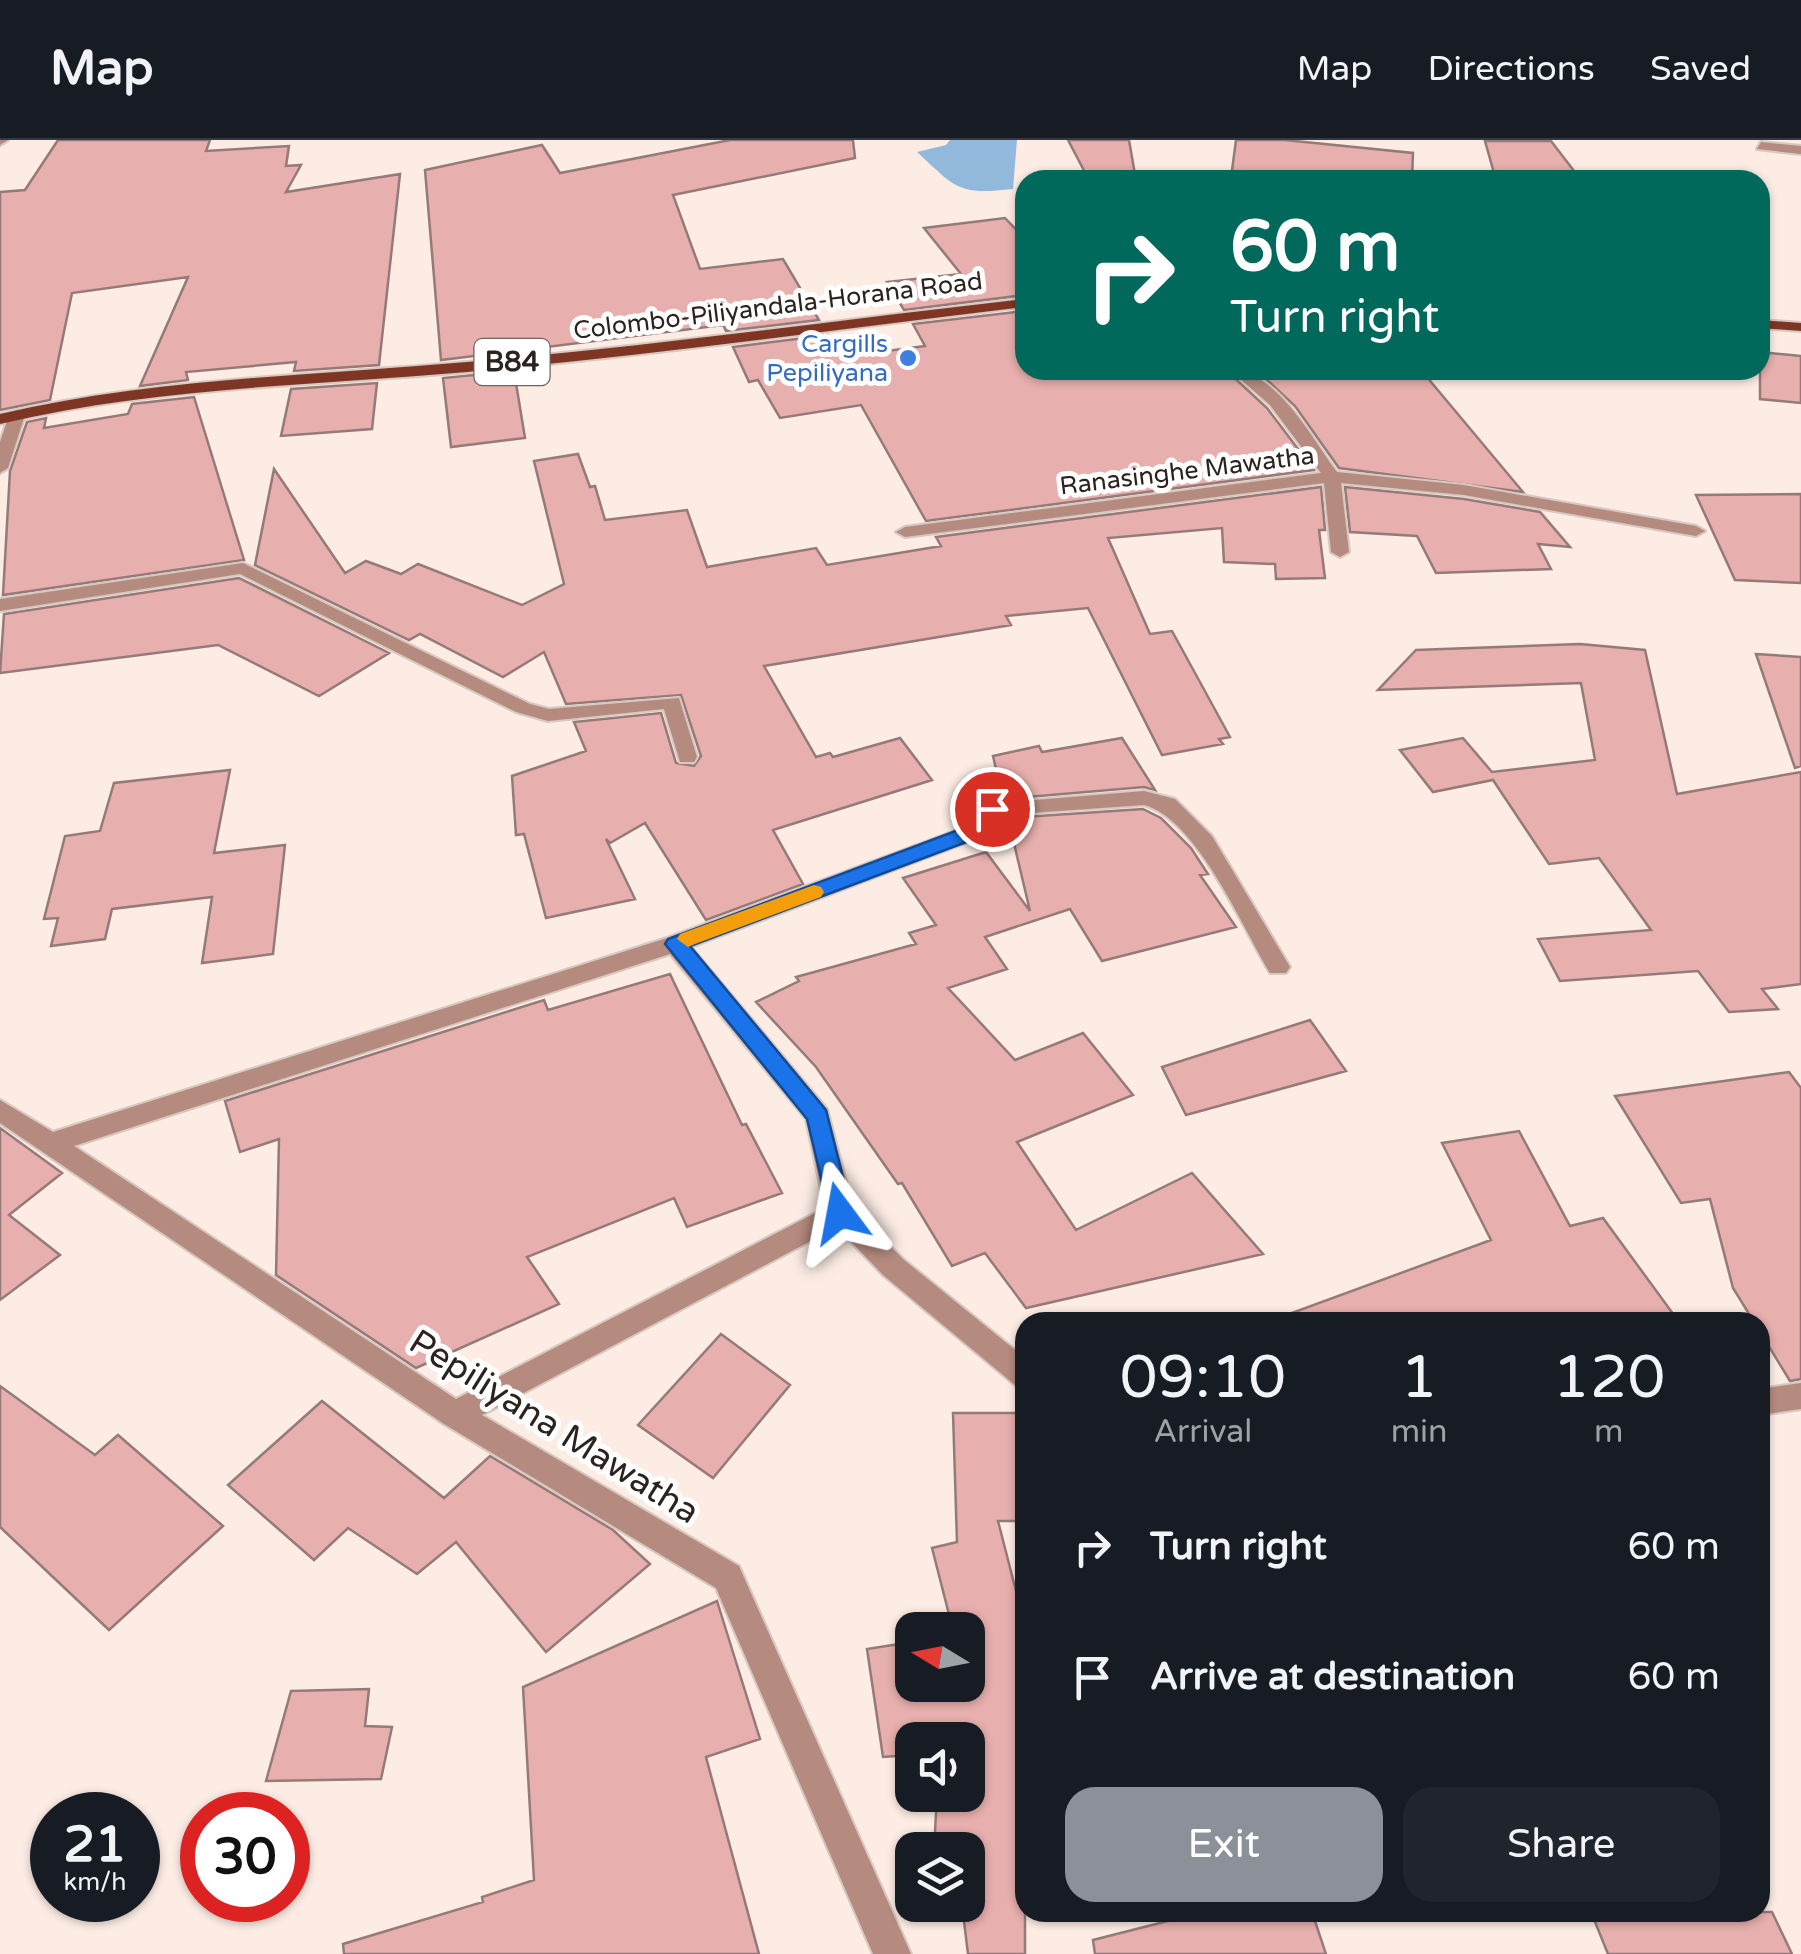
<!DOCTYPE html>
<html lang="en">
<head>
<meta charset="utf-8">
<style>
	:root { --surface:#171b24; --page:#20242c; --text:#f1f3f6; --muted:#9ea1a6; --line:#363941; --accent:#8c9099 }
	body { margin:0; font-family:"Varela Round",sans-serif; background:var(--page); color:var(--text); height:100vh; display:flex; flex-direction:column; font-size:38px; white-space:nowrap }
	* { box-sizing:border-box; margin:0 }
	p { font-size:32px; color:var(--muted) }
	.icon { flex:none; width:55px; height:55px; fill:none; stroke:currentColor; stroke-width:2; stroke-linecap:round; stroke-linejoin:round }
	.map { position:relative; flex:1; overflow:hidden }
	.sheet { position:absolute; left:1015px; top:1172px; width:755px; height:610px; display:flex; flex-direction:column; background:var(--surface); border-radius:30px; box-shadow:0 2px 8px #0004 }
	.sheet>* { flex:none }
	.banner { position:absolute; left:1015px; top:30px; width:755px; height:210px; border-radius:30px; box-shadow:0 2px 8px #0004; background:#00695c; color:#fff; overflow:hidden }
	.needle { width:65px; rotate:280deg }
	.buttons { position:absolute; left:895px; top:1472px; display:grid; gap:20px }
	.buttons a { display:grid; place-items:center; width:90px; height:90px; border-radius:20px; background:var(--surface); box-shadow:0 2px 8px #0004; font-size:50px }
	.speed { position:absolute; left:30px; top:1652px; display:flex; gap:20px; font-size:50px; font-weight:700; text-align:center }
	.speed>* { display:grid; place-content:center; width:130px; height:130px; border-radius:50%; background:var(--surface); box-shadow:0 2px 8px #0004; line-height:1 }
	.speed small { font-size:25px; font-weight:400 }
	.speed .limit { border:15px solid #d22; background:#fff; color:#111 }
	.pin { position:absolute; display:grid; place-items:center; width:85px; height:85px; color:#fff; margin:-42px; border:5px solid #fff; border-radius:50%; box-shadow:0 2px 10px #0007 }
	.me { position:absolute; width:110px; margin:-55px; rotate:347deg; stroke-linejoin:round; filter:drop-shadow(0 0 8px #0008) }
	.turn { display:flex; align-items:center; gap:35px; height:210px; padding:0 50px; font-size:45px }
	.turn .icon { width:130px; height:130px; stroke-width:2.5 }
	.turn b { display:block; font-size:70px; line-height:85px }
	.eta { display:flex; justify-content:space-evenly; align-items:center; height:170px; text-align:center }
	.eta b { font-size:60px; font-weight:600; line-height:70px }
	.primary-button { display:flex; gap:20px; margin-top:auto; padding:20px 50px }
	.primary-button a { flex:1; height:115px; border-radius:30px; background:var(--accent); color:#fff; font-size:40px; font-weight:600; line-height:115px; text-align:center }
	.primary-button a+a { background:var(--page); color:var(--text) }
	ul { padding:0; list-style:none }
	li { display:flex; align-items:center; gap:30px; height:130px; padding:0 50px }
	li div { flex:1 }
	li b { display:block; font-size:38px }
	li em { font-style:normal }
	header { display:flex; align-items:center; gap:60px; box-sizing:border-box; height:140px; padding:0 50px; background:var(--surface); border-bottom:2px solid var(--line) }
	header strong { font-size:48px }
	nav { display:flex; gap:55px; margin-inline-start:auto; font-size:35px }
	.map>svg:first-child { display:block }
</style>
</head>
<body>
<header>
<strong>Map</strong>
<nav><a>Map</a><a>Directions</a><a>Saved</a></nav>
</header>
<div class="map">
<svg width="1801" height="1814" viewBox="0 0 1801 1814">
	<rect width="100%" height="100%" fill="#fcece4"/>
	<path fill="#92b9dc" d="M 950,0 L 1017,0 L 1013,49 C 958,55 957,49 917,12 L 946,5 Z"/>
	<path fill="#e7afad" stroke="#957a79" stroke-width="2.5" d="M 58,0 L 210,0 L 206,11 L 289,6 L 286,26 L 301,25 L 286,52 L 400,34 L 379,225 L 294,231 L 296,222 L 186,232 L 188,240 L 140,246 L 188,137 L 72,153 L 50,260 L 0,270 L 0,52 L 25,50 Z
		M 730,0 L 853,0 L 855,18 L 673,55 L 700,129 L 783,119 L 819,180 L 726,191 L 723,185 L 441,220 L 425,30 L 542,5 L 560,33 Z
		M 1068,0 L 1129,0 L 1136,40 L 1089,40 Z
		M 1236,0 L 1285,0 L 1413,13 L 1412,40 L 1231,38 Z
		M 1485,1 L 1551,1 L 1581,40 L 1496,40 Z
		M 1005,78 L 1025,99 L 1025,155 L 904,170 L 887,142 L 961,134 L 924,88 Z
		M 1025,171 L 1025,230 L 1226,230 L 1267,268 L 1314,330 L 926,381 L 861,265 L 780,278 L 758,240 L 749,242 L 733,207 L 828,195 L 841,217 L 925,206 L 913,184 Z
		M 1760,212 L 1801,216 L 1801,263 L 1760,259 Z
		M 1249,230 L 1421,230 L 1523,352 L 1339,328 L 1295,266 L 1265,238 Z
		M 514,231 L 525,298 L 451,307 L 443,238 Z
		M 377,243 L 372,289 L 281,296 L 291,249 Z
		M 194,257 L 244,420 L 3,455 L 10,331 L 27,282 L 46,278 L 44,288 L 128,274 L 132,264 Z
		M 578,314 L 590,347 L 595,346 L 605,380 L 687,370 L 707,427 L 816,408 L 827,425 L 941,406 L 936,397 L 1321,347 L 1325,390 L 1319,390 L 1325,438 L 1276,439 L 1275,424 L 1224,422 L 1222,388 L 1108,398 L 1150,494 L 1172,491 L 1230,597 L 1219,599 L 1223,604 L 1162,615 L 1088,468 L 1006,476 L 1011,485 L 764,526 L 816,617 L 830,613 L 833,617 L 900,598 L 932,640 L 773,690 L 803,744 L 706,780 L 645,683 L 610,703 L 606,699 L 635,759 L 546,778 L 524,694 L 516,695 L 512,636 L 586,611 L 574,582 L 661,573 L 676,623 L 694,626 L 701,616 L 681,555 L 566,564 L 544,512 L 503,537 L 420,494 L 409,500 L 255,425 L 274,329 L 345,433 L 366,421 L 401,434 L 418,424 L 522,465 L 564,444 L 534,321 Z
		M 1345,347 L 1464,359 L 1540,372 L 1570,407 L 1538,404 L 1551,429 L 1436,433 L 1417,396 L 1350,392 Z
		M 1801,354 L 1801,443 L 1735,440 L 1696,355 Z
		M 239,438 L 389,513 L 319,556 L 218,505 L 0,533 L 4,474 Z
		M 1580,504 L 1645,510 L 1677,654 L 1801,632 L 1801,844 L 1762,849 L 1778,869 L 1729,872 L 1698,831 L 1560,841 L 1538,799 L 1651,790 L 1599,718 L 1549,724 L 1493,640 L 1433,652 L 1400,610 L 1463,598 L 1492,632 L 1595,620 L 1581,543 L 1378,550 L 1416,510 Z
		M 1756,514 L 1801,517 L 1801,626 L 1795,628 Z
		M 1122,598 L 1155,650 L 1144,647 L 1003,659 L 993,616 L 1039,606 L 1042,612 Z
		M 230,630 L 214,713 L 285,705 L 273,814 L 202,823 L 212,757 L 112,769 L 105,799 L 51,806 L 58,778 L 44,779 L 65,696 L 100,691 L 114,643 Z
		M 1143,669 L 1161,678 L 1191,708 L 1208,734 L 1200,735 L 1236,787 L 1102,821 L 1070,769 L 985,797 L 1007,829 L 948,848 L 1015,920 L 1083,893 L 1133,955 L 1017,1002 L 1076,1090 L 1192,1033 L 1263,1114 L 1026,1168 L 985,1113 L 952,1126 L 902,1043 L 898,1044 L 816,927 L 756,862 L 799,841 L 796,837 L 916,804 L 909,793 L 936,785 L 903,738 L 986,712 L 1030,771 L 1008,678 Z
		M 670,834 L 742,985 L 746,984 L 782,1053 L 687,1087 L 674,1058 L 527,1117 L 559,1164 L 416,1228 L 276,1135 L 279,999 L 240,1012 L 225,961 L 544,860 L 548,870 Z
		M 1310,880 L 1346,931 L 1186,975 L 1162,927 Z
		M 1789,932 L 1801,948 L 1801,1239 L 1790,1241 L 1760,1192 L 1760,1182 L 1754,1182 L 1733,1148 L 1710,1059 L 1681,1063 L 1615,956 Z
		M 0,988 L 62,1033 L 9,1075 L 60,1115 L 0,1160 Z
		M 1519,991 L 1570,1086 L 1603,1078 L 1679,1182 L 1279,1182 L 1278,1178 L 1491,1100 L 1442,1003 Z
		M 721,1194 L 790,1245 L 713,1338 L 638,1285 Z
		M 0,1246 L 95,1315 L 118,1295 L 223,1386 L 109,1490 L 0,1387 Z
		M 322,1261 L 444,1358 L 490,1316 L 613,1390 L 650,1424 L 546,1512 L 456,1402 L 417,1434 L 348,1388 L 314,1420 L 228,1345 Z
		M 953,1273 L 1025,1273 L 1025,1381 L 998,1381 L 1025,1486 L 1025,1814 L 968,1814 L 962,1765 L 968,1765 L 968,1710 L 934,1710 L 937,1655 L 968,1655 L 968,1600 L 912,1600 L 912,1615 L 883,1617 L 867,1509 L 912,1502 L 912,1545 L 968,1545 L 968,1490 L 953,1490 L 932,1408 L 957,1402 Z
		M 717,1461 L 760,1599 L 706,1617 L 759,1814 L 344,1814 L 343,1804 L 483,1762 L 482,1757 L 534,1740 L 523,1547 Z
		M 369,1549 L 365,1586 L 392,1587 L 381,1639 L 266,1641 L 291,1551 Z
		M 1203,1772 L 1312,1772 L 1326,1814 L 1095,1814 L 1093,1800 Z
		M 1591,1772 L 1772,1772 L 1792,1814 L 1608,1814 Z"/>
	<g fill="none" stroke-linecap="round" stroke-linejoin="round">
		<defs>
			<path id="minor" d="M 0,0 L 8,0 L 0,5 Z
				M 1761,2 L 1801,6 L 1801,14 L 1757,9 Z
				M 1230,230 C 1277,230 1312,299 1337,332 L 1464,345 L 1696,386 L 1705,391 L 1696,396 L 1464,355 L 1341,343 L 1349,412 L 1340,417 L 1331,412 L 1324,343 L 905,397 L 896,392 L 905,387 L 1321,333 L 1270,265 Z
				M 17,270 L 25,275 L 8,328 L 0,333 L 0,302 L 9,275 Z
				M 243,423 L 530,564 L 549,569 L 679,558 L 697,617 L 694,622 L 680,622 L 664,569 L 548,581 L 516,572 L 240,434 L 0,471 L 0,459 Z
				M 1144,651 L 1175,659 L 1212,696 L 1290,827 L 1286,833 L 1270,833 C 1242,787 1197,679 1144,665 L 1001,675 L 994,692 L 691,807 L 827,969 L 853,1068 L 903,1119 L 1025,1218 L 1025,1249 L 1015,1245 L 883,1135 L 837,1087 L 482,1275 L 739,1426 L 911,1814 L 873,1814 L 716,1448 L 444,1284 L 0,983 L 0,960 L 53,992 L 667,798 L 977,683 L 985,664 ZM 670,814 L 806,979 L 825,1068 L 456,1259 L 74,1006 Z
				M 1801,1243 L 1801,1269 L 1760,1275 L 1760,1249 Z"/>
			<path id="major" d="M 1025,159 L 1025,167 C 839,189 653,215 467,232 C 310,246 154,247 0,284 L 0,274 C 154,238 310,236 467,222 C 653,206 839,180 1025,159 Z
				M 1760,180 L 1801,183 L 1801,191 L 1760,188 Z"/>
		</defs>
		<use href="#minor" stroke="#d7c8c0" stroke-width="4"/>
		<use href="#major" stroke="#d7c8c0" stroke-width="4"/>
		<use href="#minor" fill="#b68b7f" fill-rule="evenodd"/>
		<use href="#major" fill="#7e3523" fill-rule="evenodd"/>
	</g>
	<path fill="#1a73e8" stroke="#114b97" stroke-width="2.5" d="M 992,663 L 1002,669 L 993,692 L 690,806 L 826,970 L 852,1073 L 849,1080 L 831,1080 L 807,979 L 665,804 L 668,799 L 977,683 L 986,665 Z"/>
	<path fill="#f59e0b" d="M 814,745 L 821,747 L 824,752 L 821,757 L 695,804 L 688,807 L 677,799 L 680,794 Z"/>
	<circle fill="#3f7fe0" stroke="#fff" stroke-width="4" cx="908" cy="218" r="10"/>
	<g text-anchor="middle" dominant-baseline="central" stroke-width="10" stroke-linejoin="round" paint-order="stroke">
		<g font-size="25" fill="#2c231e" stroke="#fff">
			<text transform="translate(778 166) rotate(-7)">Colombo-Piliyandala-Horana Road</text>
			<text transform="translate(1187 331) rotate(-7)">Ranasinghe Mawatha</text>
		</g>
		<g font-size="25" fill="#366cbe" stroke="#fff" text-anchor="end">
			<text x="888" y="204">Cargills<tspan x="888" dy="29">Pepiliyana</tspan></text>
		</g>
		<rect fill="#fff" stroke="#6b6562" stroke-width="2.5" x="474.5" y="199" width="75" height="46" rx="8"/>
		<g font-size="28" font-weight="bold" fill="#2c231e">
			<text x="512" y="222">B84</text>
		</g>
		<g font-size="35" fill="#2c231e" stroke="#fff">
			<text transform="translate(554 1287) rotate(32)">Pepiliyana Mawatha</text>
		</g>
	</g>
</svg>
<div class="buttons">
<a><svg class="needle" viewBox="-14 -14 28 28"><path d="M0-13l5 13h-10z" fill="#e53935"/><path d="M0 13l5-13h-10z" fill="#9ea1a6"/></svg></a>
<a><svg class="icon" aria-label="sound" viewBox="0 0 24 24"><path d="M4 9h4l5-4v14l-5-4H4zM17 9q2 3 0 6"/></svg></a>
<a><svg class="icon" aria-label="layers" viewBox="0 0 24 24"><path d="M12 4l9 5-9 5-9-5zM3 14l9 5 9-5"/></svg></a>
</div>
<div class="speed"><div>21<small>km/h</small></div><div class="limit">30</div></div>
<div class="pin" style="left:992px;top:669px;background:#d93025"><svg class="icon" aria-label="arrive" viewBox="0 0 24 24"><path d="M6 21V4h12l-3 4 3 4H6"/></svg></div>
<svg class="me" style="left:840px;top:1073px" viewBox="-20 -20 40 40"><path d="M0-17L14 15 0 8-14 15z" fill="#1a73e8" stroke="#fff" stroke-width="4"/></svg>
<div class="banner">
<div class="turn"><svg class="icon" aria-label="right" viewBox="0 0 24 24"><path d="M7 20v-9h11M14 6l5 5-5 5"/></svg><div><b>60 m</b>Turn right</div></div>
</div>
<section class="sheet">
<div class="eta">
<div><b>09:10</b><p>Arrival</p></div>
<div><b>1</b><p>min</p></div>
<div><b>120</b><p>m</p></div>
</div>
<ul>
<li><svg class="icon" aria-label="right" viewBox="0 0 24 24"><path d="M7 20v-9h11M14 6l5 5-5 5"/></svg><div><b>Turn right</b></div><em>60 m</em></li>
<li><svg class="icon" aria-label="arrive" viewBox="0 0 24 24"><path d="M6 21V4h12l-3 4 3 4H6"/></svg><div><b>Arrive at destination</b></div><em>60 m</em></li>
</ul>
<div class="primary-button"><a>Exit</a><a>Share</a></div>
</section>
</div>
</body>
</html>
